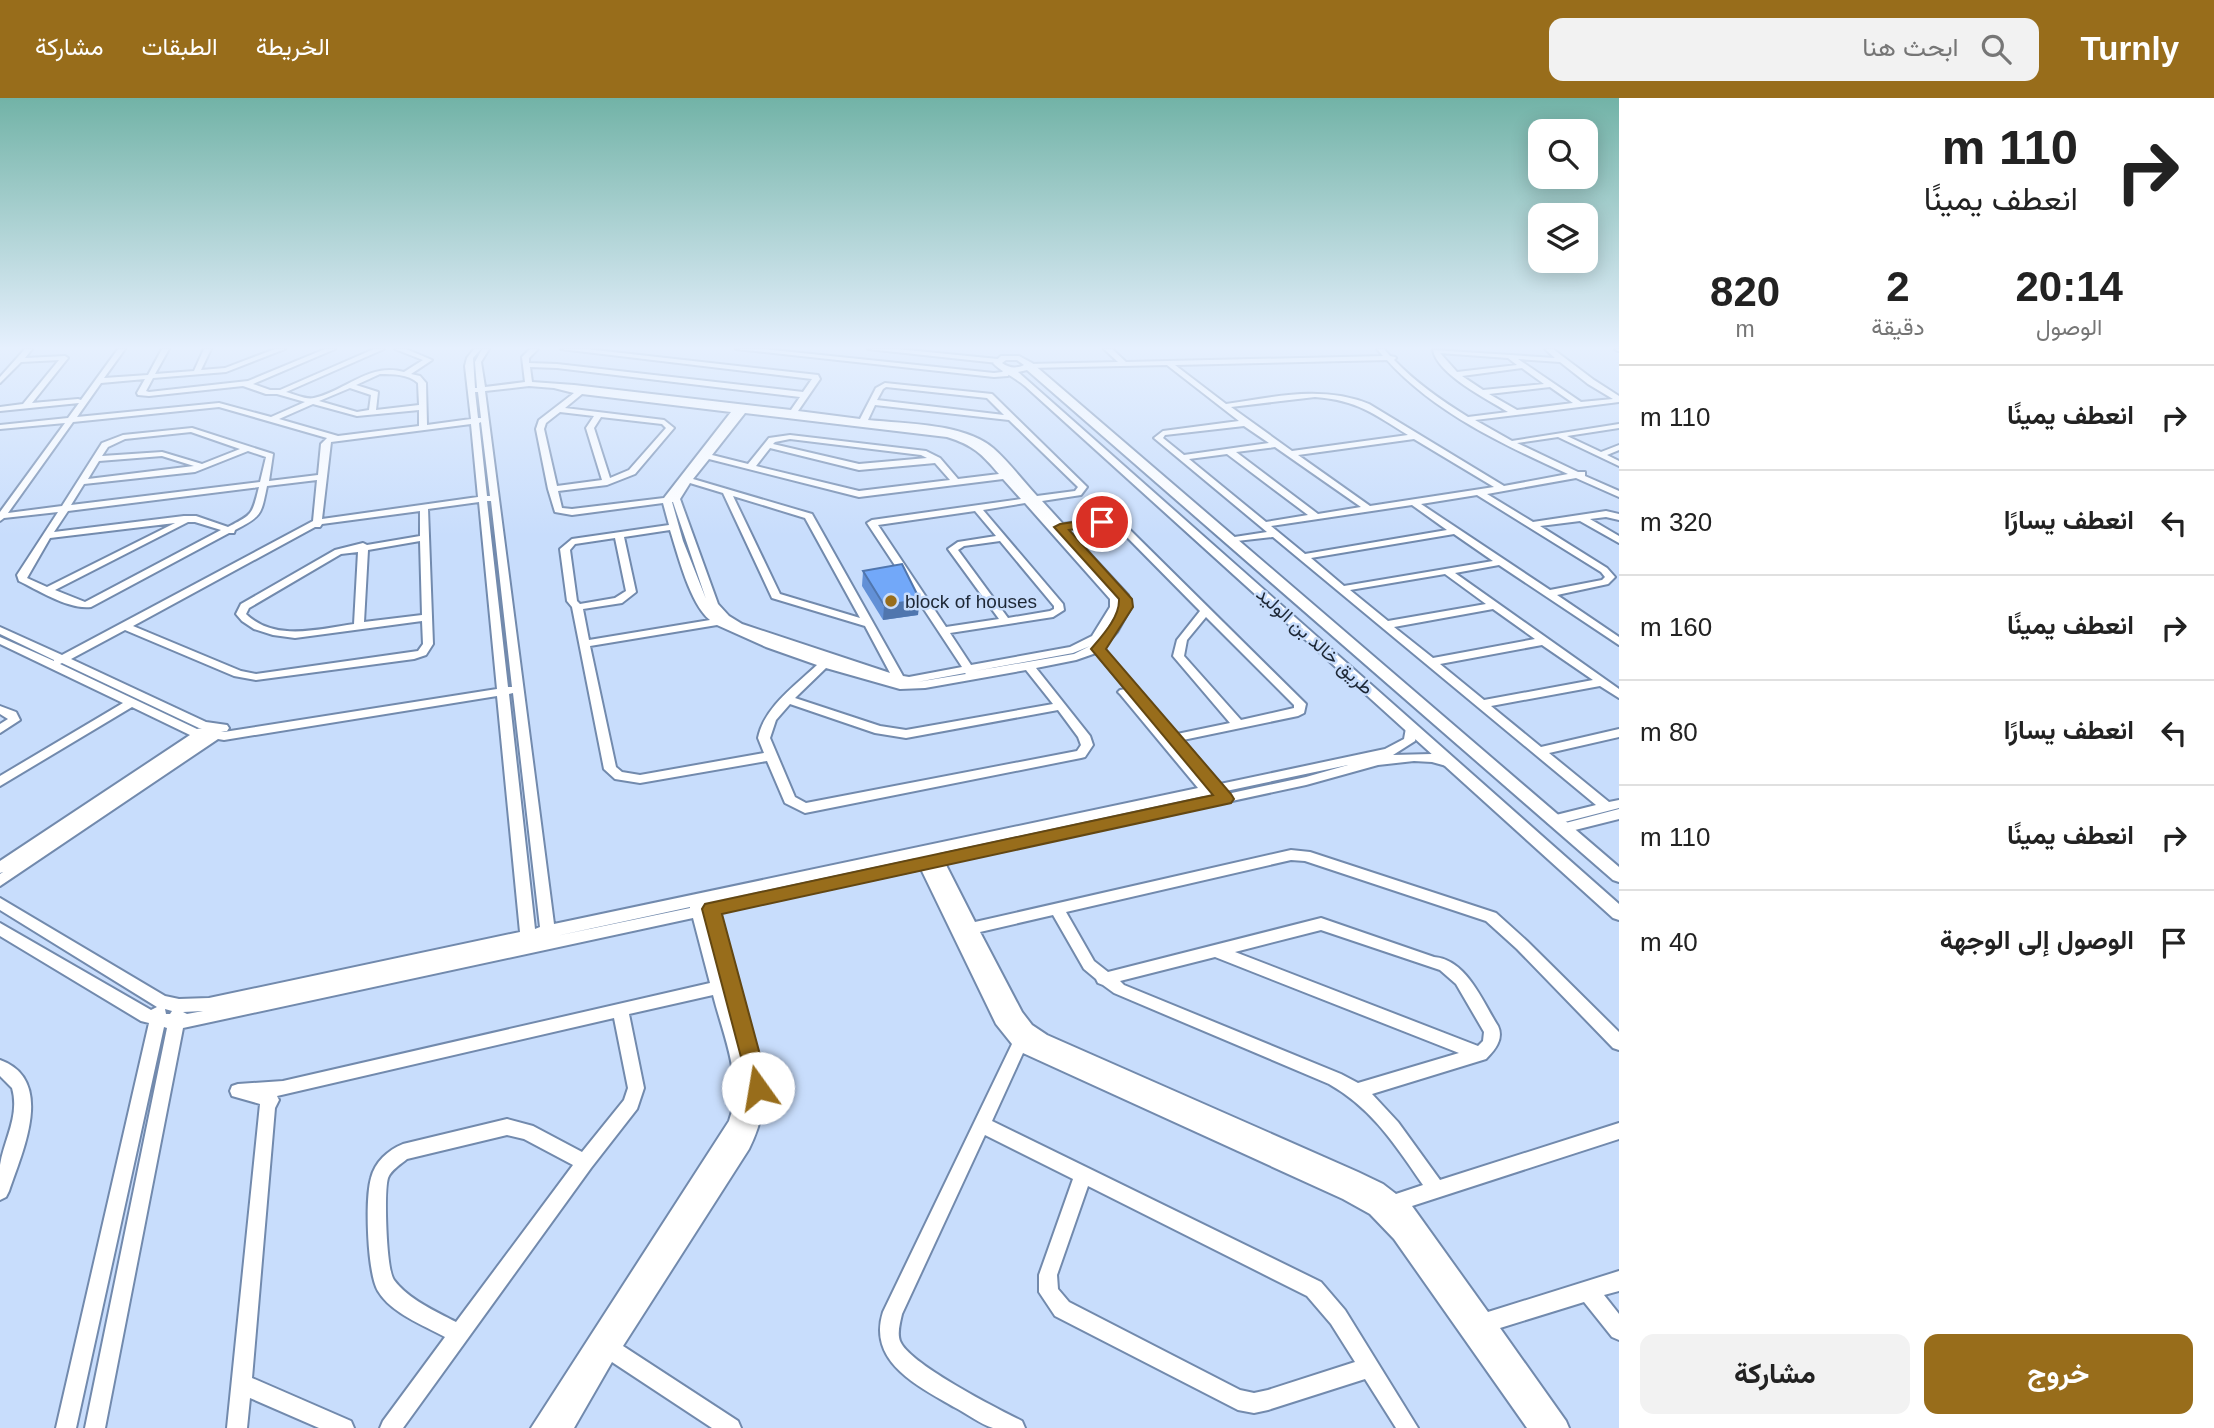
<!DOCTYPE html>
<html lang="ar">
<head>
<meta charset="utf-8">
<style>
	:root { --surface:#fff; --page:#f2f2f2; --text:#222; --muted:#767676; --line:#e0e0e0; --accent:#986d1b }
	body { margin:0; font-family:Helvetica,Vazirmatn,sans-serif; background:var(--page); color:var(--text); direction:rtl; height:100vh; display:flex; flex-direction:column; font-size:26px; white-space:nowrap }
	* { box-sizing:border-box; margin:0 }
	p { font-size:23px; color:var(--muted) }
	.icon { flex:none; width:38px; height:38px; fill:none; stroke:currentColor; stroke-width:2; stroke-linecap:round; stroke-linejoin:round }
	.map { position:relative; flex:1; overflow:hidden; direction:ltr }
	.drawer { display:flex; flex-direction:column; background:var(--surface); width:595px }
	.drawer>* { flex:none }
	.guide { background:#fff; color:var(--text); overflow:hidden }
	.buttons { position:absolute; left:1528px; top:21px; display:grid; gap:14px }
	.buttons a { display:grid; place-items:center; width:70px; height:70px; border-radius:14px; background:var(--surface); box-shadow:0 4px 18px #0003; font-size:35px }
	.pin { position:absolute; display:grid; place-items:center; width:60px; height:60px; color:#fff; margin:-30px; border:4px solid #fff; border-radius:50%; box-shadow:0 2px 7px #0007 }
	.me { position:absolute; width:77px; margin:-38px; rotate:347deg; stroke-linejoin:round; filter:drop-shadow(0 0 5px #0008) }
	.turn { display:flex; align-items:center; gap:24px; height:147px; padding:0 21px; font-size:32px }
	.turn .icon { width:91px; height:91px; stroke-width:2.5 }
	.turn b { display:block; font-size:49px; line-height:60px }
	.eta { display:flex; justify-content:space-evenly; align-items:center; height:119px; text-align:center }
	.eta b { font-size:42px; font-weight:700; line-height:49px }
	.cta { display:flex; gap:14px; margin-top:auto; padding:14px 21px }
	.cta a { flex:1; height:80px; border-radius:14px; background:var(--accent); color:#fff; font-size:28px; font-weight:700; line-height:80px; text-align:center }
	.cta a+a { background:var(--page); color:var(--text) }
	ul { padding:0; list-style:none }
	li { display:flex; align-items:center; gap:21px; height:105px; padding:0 21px; border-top:2px solid var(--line) }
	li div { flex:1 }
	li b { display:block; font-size:26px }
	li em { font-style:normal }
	header { display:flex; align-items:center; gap:42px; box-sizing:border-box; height:98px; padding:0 35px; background:var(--accent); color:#fff }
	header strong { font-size:33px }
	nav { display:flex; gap:38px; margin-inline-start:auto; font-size:24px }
	.search { width:490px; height:63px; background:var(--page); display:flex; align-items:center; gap:18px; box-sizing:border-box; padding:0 24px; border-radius:14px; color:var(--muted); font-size:26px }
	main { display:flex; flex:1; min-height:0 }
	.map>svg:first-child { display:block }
</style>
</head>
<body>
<header>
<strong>Turnly</strong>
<div class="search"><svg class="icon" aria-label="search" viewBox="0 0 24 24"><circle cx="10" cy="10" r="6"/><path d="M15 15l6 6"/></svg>ابحث هنا</div>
<nav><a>الخريطة</a><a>الطبقات</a><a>مشاركة</a></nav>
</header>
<main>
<section class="drawer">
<div class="guide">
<div class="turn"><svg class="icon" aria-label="right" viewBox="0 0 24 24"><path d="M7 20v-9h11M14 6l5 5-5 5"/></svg><div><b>110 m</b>انعطف يمينًا</div></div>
</div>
<div class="eta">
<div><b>20:14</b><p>الوصول</p></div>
<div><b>2</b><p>دقيقة</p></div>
<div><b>820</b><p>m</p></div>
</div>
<ul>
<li><svg class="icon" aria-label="right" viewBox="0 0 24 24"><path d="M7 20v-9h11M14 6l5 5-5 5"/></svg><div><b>انعطف يمينًا</b></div><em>110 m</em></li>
<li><svg class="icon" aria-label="left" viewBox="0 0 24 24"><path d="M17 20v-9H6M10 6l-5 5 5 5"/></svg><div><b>انعطف يسارًا</b></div><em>320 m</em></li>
<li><svg class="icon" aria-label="right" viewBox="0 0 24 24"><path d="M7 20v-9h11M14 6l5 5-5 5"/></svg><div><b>انعطف يمينًا</b></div><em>160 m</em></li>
<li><svg class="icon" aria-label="left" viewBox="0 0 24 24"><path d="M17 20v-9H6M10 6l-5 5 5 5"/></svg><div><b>انعطف يسارًا</b></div><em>80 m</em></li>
<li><svg class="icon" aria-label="right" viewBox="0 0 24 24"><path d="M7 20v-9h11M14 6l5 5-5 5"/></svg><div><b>انعطف يمينًا</b></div><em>110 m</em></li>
<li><svg class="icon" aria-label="arrive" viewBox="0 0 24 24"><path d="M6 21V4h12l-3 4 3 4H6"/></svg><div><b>الوصول إلى الوجهة</b></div><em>40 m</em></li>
</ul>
<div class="cta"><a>خروج</a><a>مشاركة</a></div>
</section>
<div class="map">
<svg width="1619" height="1330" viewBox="0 0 1619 1330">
	<rect width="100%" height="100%" fill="#c8ddfc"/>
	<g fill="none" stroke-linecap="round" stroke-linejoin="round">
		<defs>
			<path id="minor" d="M 25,251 L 32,251 L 25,260 L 65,258 L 68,260 L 32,305 L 78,301 L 81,302 L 118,251 L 125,251 L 104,280 L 148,277 L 162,251 L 169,251 L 155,276 L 194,273 L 204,251 L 211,251 L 201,272 L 225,270 L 275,251 L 285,251 L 226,274 L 153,280 L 146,293 L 149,294 L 248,283 L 325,251 L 335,251 L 253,286 L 270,292 L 280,292 L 374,251 L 384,251 L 286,294 C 294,296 306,302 314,300 C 345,293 370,264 404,274 L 423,262 L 395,251 L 406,251 L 432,262 L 411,276 L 420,278 L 426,285 L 427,327 L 471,321 L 465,268 L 467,260 L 474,251 L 481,251 L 473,260 L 475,290 L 477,290 L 475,264 L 482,251 L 489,251 L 481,264 L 485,289 L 525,284 L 522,259 L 530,251 L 538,251 L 529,260 L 529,265 L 557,266 L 803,294 L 812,281 L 561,251 L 586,251 L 818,277 L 820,281 L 798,313 L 860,321 L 876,290 L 885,285 L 992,296 L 1087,389 L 1081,397 L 1042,403 L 1063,426 L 1106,420 L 1125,427 L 1306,606 L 1304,615 L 1298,618 L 1183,642 L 1220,686 L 1385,651 L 1404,641 L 1406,630 L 1412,626 L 1418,630 L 1415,643 L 1393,657 L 1432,656 L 1454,662 L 1456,665 L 1450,669 L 1432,664 L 1414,663 L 1378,667 L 1306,687 L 945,765 L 975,824 L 1291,752 L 1310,754 L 1496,815 L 1527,843 L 1619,934 L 1619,952 L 1613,950 L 1517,851 L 1486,823 L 1305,763 L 1291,762 L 1066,814 L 1094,863 L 1108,874 L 1321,820 L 1434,859 C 1467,862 1482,903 1498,928 C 1504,941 1495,952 1486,961 L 1372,996 L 1398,1024 L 1440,1082 L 1619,1025 L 1619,1041 L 1412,1108 L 1488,1214 L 1619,1173 L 1619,1193 L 1604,1197 L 1619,1216 L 1619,1242 L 1612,1239 L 1584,1204 L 1500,1230 L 1566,1323 L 1569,1330 L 1527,1330 L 1394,1141 L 1370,1116 L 1343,1101 L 1023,955 L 992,1023 L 1321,1184 L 1345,1212 L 1418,1330 L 1396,1330 L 1365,1281 L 1268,1312 L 1254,1315 L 1238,1312 L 1055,1218 L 1039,1194 L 1039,1177 L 1073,1081 L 985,1037 L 902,1216 C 900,1225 897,1235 900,1243 C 909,1266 998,1311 1022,1323 L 1025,1330 C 1016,1330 1002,1330 993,1330 C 980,1326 966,1315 954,1309 C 918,1288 867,1264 883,1214 L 1012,946 L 996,926 L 921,771 L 719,814 L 762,971 C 767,1001 762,1024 749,1051 L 623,1248 L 738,1323 L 741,1330 L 712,1330 L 612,1264 L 574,1330 L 531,1330 L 729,1023 C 744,982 723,937 713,897 L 629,916 L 644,990 L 637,1011 L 591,1070 L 403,1330 L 380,1330 L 383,1323 L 445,1239 C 423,1227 391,1215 378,1193 C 367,1174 365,1101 371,1080 C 375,1064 388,1052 403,1046 L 507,1021 L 533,1028 L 582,1054 L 624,1002 L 628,990 L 614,920 L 277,998 L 279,1002 L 275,1010 L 252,1280 L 351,1323 L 354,1330 L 319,1330 L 250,1300 L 247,1330 L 227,1330 L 260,1006 L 232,998 L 230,993 L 232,988 L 238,986 L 283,983 L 710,885 L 693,820 L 183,930 L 105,1330 L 85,1330 L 167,930 L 164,929 L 76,1330 L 56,1330 L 149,925 L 141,923 L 0,838 L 0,825 L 151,912 L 157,909 L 0,812 L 0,800 L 165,898 L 179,901 L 209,900 L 520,834 L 497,598 L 224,642 L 218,641 L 0,788 L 0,776 L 3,774 L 0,775 L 0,763 L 190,637 L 132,609 L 0,688 L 0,678 L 123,605 L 0,546 L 0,539 L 54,563 L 54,562 L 0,536 L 0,529 L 62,557 L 313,423 L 317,382 L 267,388 C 261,417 262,418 235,432 L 234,435 L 229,435 L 91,509 C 69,512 38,492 19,483 L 17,477 L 58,414 L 4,420 L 0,423 L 0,414 L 65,325 L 0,331 L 0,327 L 68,320 L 79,305 L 0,313 L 0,309 L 23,306 L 59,262 L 21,264 L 0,285 L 0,279 ZM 530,269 L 557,270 L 800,299 L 791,312 L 574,287 L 532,284 ZM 380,276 C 393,276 408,276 418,285 L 419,307 L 376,312 L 378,294 L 356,287 ZM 145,281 L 137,295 L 138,297 L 149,298 L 243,288 L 266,296 L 277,296 L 305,304 L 271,319 L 219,305 L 77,319 L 101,285 ZM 529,288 L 554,290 L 574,295 L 539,322 L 536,331 L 548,391 L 555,414 L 572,417 L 663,405 L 669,427 L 572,441 L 560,451 L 567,503 L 572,509 L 604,671 L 615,681 L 640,685 L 767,663 L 785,705 L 805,715 L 1081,660 L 1085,659 L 1093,647 L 1090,638 L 1036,570 L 1076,562 L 1096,555 L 1126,591 L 1120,592 L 1118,594 L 1120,596 L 1198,690 L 554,826 L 485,293 ZM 886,289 L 987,300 L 1004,317 L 877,302 L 883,291 ZM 350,290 L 371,297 L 369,312 L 357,314 L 319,303 ZM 475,294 L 478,294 L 481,320 L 478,320 ZM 582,296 L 731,314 L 664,400 L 572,411 L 562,410 L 558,393 L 607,387 L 635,376 L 674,330 L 664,322 L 565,310 ZM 313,306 L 357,318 L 419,312 L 419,328 L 338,338 L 279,321 ZM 875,307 L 1009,322 L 1078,389 L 1075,393 L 1037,398 C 1023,383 1009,364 993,350 C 963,325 906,326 868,322 ZM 219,309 L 327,340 L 321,346 L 318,377 L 269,383 L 273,356 L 192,330 L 123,337 L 102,345 L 62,408 L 8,415 L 73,324 ZM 560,314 L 594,318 L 586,330 L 602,382 L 557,388 L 544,331 L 546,325 ZM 745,315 L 947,339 C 973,347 982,356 999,376 L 958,381 L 940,360 L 926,353 L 790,337 L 769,340 L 748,366 L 712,357 ZM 601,319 L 662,326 L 666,330 L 629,372 L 610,380 L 594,330 ZM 481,324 L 490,398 L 487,398 L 479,325 ZM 471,326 L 478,399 L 322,421 L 331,344 ZM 191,334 L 240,351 L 202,366 L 162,354 L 102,358 L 108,349 L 125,341 ZM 790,341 L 921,357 L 927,360 L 859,366 L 773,346 L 775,344 ZM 770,350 L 859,372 L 935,365 L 950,382 L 859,393 L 756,368 ZM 248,353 L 266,359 L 260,384 L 71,407 L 84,386 L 195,374 ZM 162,358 L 194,368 L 88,381 L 99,363 ZM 709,361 L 859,399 L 1003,381 L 1021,401 L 872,422 L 867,425 L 962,569 L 909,579 L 903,578 L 812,416 L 693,381 ZM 690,385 L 723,395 L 772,500 L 865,528 L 890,575 L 742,526 L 729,518 L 718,506 L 680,401 ZM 259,389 C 252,417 253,416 228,429 L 196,418 L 184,418 L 54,434 L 68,413 ZM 733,398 L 805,420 L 860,520 L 780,496 ZM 487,403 L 491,403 L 512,589 L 508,589 ZM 479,404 L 497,591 L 224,634 L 221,634 L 227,633 L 229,630 L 227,627 L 206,624 L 71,561 L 125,532 L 234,578 L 256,582 L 414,561 L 426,557 L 433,546 L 428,411 ZM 672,404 L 673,404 L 706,501 L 683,443 ZM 1025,405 L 1110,501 L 1110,509 L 1092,538 L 1070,549 L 971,567 L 950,535 L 1053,519 L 1064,512 L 1063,506 L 983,412 ZM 420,413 L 420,438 L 367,447 L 363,445 L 335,452 L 241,506 L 236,516 L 242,523 L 254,531 L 273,537 L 295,540 L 422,523 L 423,546 L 418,553 L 256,576 L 241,573 L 133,528 L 315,429 L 320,429 L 322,426 ZM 975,413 L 996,438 L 958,444 L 948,451 L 999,521 L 946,529 L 878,427 ZM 188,424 L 195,424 L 221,432 L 85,504 L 55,492 ZM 175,425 L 47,489 L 27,480 L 50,440 ZM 1105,426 L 1119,431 L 1200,513 L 1177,542 L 1173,558 L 1230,625 L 1177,636 L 1103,550 L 1117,534 L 1131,509 L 1128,497 L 1067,431 ZM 670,432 C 678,457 690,506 710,522 L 589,542 L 583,511 L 622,505 L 636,494 L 624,439 ZM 1064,438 L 1118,498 L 1118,499 ZM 615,440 L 626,493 L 615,500 L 580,506 L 577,503 L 570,452 L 575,446 ZM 420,443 L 422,517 L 364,524 L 368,452 ZM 1000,443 L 1054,508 L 1054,511 L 1050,513 L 1008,520 L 958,452 L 964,448 ZM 358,454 L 354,526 C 319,531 275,544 246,516 L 249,510 L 341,456 ZM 1120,506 L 1121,509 L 1100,542 L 1120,509 ZM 1206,519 L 1294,607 L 1294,610 L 1241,622 L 1184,558 L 1187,542 ZM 717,527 L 766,549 L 817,567 C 796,587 764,609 758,640 L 764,655 L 640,677 L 622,674 L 616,669 L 590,548 ZM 1090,548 L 1074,556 L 975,573 L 1073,555 ZM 62,565 L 199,630 L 202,630 L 197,631 L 60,566 ZM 826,570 L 900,591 L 925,590 L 1026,572 L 1053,606 L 906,632 L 880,628 L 795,600 ZM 965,575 L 966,576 L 917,584 ZM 513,595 L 540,829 L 535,831 L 509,596 ZM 790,606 L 875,635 L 906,640 L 1058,612 L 1078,639 L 1081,647 L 1077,653 L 806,705 L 795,699 L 770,640 L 776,622 ZM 1348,667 L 1306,679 L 1227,696 L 1226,693 ZM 1204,698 L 1206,700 L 940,756 L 939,755 ZM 916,760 L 917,761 L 715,803 ZM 690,809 L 690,810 L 556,838 ZM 1053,817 L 1084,871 L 1096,881 L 1098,885 L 1103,887 L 1114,895 L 1329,986 C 1372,1010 1396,1048 1423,1087 L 1396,1096 L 1383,1086 L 1358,1074 L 1047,937 L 1032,927 L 1022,914 L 980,834 ZM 1321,832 L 1440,872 L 1456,886 L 1484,934 L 1483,943 L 1478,948 L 1235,854 ZM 1215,859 L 1459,955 L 1358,985 L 1341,976 L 1124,887 L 1120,883 ZM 165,911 L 172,913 L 170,916 L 166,916 ZM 203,913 L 187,916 L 183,914 ZM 507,1037 L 524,1041 L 573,1067 L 456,1224 C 435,1213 408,1201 394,1182 C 386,1171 384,1093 388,1080 C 391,1072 401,1066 407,1061 ZM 1088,1088 L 1307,1198 L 1331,1226 L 1355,1264 L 1268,1292 L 1254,1295 L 1240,1292 L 1069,1204 L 1058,1191 L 1057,1177 Z
				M 736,251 L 763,251 L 994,275 L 1002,274 L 1007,269 L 1011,271 L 1008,278 L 994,279 Z
				M 868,251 L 897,251 L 998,261 L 1001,263 L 998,265 Z
				M 1104,251 L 1112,251 L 1126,264 L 1383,258 L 1377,251 L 1384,251 L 1390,258 L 1395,259 L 1396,260 L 1394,262 C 1415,284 1442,303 1468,319 L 1508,314 C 1487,301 1437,276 1433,252 L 1555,260 L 1545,251 L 1553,251 L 1594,282 L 1619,298 L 1619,304 L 1475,322 L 1512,343 L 1619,326 L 1619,330 L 1567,338 L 1601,354 L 1619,347 L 1619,352 L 1607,357 L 1619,363 L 1619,368 L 1558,339 L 1517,345 L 1578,374 L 1585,374 L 1585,378 L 1619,393 L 1619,399 L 1576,380 L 1487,396 L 1533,424 L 1606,413 L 1619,416 L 1619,422 L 1606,419 L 1590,421 L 1619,438 L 1619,445 L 1580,423 L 1540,428 L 1607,470 L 1615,479 L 1608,486 L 1557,497 L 1619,539 L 1619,547 L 1499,467 L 1455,475 L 1619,591 L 1619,600 L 1600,588 L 1491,608 L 1541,649 L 1619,631 L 1619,639 L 1549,655 L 1609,704 L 1619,702 L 1619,710 L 1553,727 L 1548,725 L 1547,722 L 1548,719 L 1596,707 L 1273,439 L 1228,444 L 1228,440 L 1267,434 L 1154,340 L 1163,333 L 1239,323 L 1167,267 L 1028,270 L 1024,268 L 1028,266 L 1118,264 ZM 1440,255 L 1508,260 L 1517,267 L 1457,274 ZM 1518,261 L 1560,264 L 1588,286 L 1613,301 L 1581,304 ZM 1387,262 C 1435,315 1504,347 1568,376 L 1504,388 L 1369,306 C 1322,287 1274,299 1226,306 L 1175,267 ZM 1522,270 L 1544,286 L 1483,292 L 1462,278 ZM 1550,289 L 1573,305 L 1517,312 L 1489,296 ZM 1315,299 C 1357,302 1374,316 1408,337 L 1292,353 L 1231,309 ZM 1244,328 L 1269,345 L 1184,357 L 1163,340 L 1165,337 ZM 1414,341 L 1494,389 L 1370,408 L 1298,357 ZM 1275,349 L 1361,409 L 1318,416 L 1236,354 ZM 1227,356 L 1308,417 L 1266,424 L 1189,361 ZM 1477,397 L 1601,474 L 1605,479 L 1602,482 L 1550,492 L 1421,406 ZM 1412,407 L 1447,432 L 1305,456 L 1271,428 ZM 1454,436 L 1493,463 L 1344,488 L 1311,460 ZM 1445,476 L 1486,506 L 1388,523 L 1350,492 ZM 1493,511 L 1535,541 L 1433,560 L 1394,529 ZM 1542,547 L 1593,582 L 1484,602 L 1440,566 Z
				M 1615,251 L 1619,251 L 1619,253 L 1616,252 Z
				M 0,608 L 16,614 L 20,622 L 0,635 L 0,626 L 8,621 L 0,616 Z
				M 1619,711 L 1619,721 L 1563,735 L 1558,733 L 1556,730 L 1558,727 Z
				M 0,962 C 56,982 22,1054 9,1093 L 6,1099 L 0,1102 C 0,1091 0,1078 0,1067 C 4,1041 20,1018 12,990 L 0,978 Z"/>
			<path id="tertiary" d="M 1001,258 L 1019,258 L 1032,265 L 1619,769 L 1619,784 L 1613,782 L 1027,272 L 1018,274 L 1619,806 L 1619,822 L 1613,820 L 1025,288 C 1016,280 1000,273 993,265 ZM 1006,262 L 1017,262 L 1024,267 C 1016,271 1009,270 1002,265 Z"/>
		</defs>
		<use href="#minor" stroke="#728aad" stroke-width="4"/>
		<use href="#tertiary" stroke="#728aad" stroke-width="4"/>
		<use href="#minor" fill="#fff" fill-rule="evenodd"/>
		<use href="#tertiary" fill="#fff" fill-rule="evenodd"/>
	</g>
	<path fill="#6290d6" d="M 863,473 L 918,517 L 883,522 L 862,488 Z"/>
	<path fill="#5076ae" d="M 920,502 L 918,517 L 883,522 L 884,507 Z"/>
	<path fill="#72a8f9" stroke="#5076ae" stroke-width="2" d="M 902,466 L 920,502 L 884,507 L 863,473 Z"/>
	<linearGradient id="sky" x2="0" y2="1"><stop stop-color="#72b3a7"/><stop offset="0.57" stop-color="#e6f0fe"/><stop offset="1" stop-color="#e6f0fe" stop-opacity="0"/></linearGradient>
	<rect width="1619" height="438" fill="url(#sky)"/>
	<path fill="#986d1b" stroke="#634712" stroke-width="2" d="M 1102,420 L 1108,424 L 1106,426 L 1069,432 L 1132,501 L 1133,509 L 1106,551 L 1231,696 L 1234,701 L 1231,705 L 722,816 L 769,990 L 766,997 L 758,999 L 751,997 L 702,811 L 705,806 L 1213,697 L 1091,551 C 1102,538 1120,519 1119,501 L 1054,429 L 1060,426 Z"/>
	<circle fill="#986d1b" stroke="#c8ddfc" stroke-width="2.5" cx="891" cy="503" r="7"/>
	<g text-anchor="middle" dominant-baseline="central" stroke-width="5" stroke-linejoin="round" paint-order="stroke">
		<g font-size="19" fill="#1d2735" stroke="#c8ddfc" text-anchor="start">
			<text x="905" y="503">block of houses</text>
		</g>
		<g font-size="19" fill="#1d2735" stroke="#c8ddfc">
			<text transform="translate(1315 543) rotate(42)">طريق خالد بن الوليد</text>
		</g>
	</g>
</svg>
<div class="buttons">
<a><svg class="icon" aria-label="search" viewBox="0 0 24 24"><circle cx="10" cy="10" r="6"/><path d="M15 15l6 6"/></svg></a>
<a><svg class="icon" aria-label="layers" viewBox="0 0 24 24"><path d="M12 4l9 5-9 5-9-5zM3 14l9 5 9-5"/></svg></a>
</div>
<div class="pin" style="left:1102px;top:424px;background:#d93025"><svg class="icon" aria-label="arrive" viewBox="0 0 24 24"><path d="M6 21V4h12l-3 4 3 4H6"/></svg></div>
<svg class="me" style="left:758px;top:990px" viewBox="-20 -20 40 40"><circle r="19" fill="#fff"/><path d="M0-13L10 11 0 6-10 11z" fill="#986d1b"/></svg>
</div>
</main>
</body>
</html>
